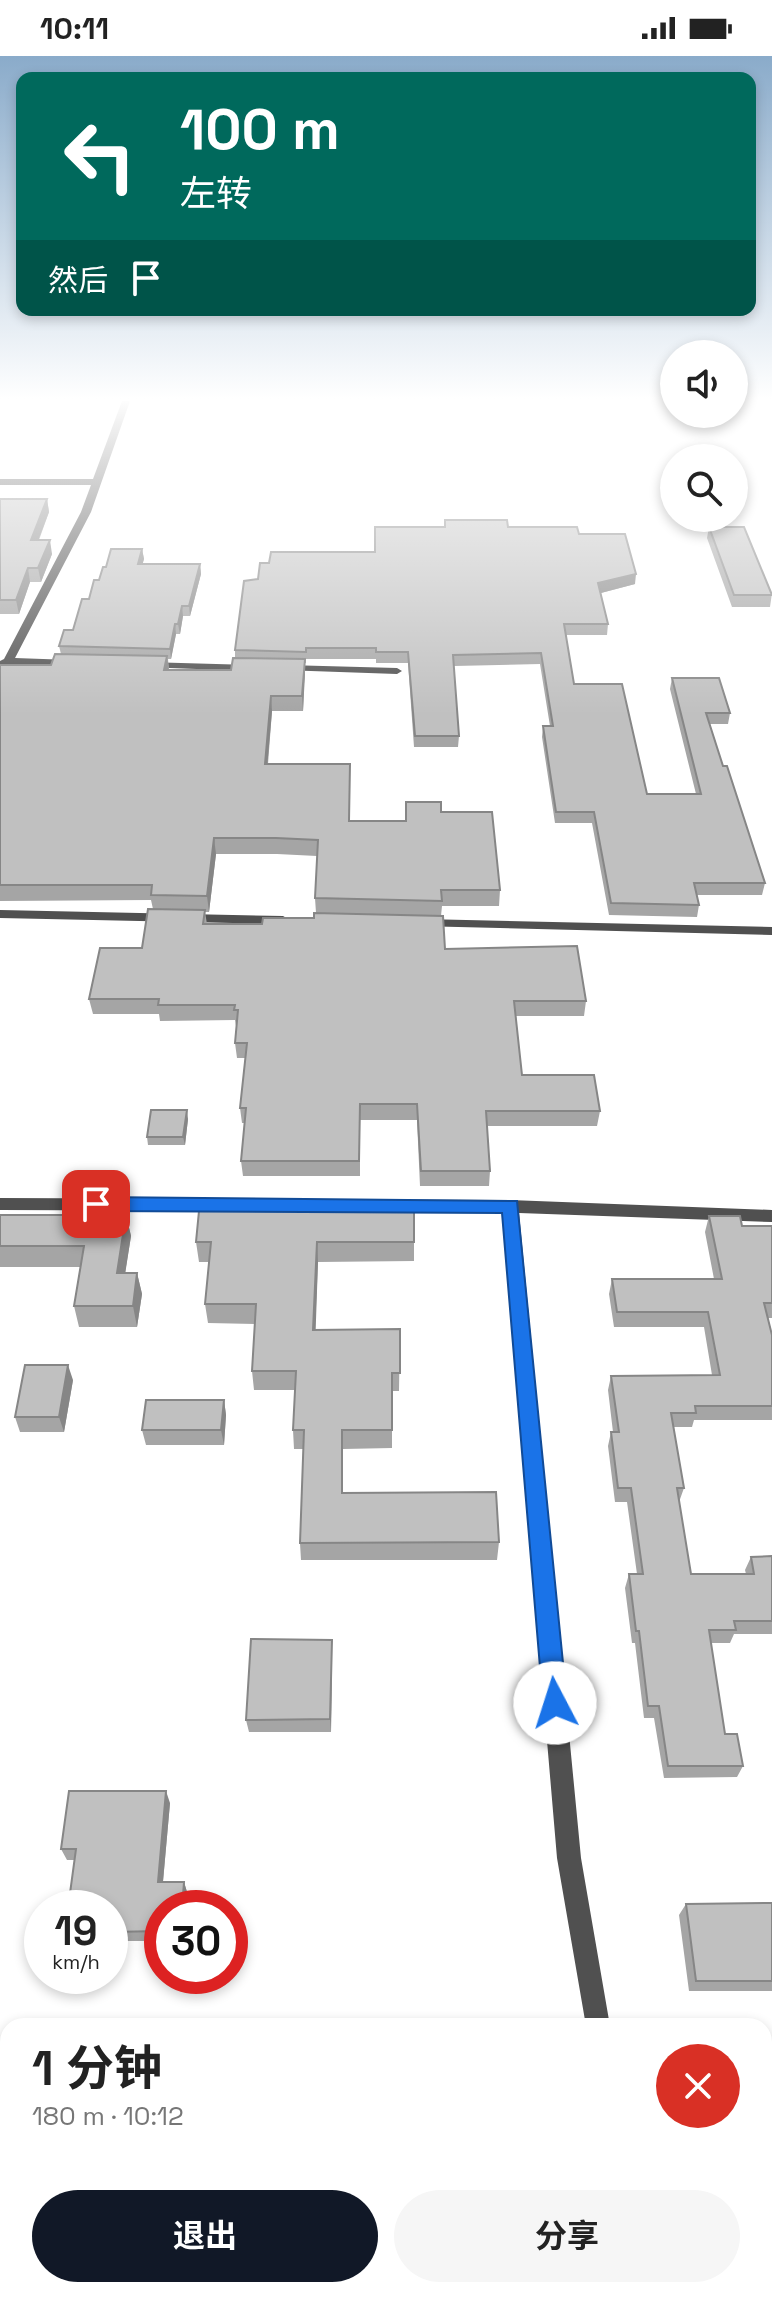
<!DOCTYPE html>
<html lang="zh">
<head>
<meta charset="utf-8">
<style>
	:root { --surface:#fff; --page:#f6f6f6; --text:#222; --muted:#767676; --accent:#111827 }
	body { margin:0; font-family:"Space Grotesk","Noto Sans SC",sans-serif; background:var(--page); color:var(--text); height:100vh; display:flex; flex-direction:column; font-size:30px; white-space:nowrap }
	* { box-sizing:border-box; margin:0 }
	p { font-size:26px; color:var(--muted) }
	.icon { flex:none; width:44px; height:44px; fill:none; stroke:currentColor; stroke-width:2; stroke-linecap:round; stroke-linejoin:round }
	.map { position:relative; flex:1; overflow:hidden }
	.panel { position:absolute; left:0px; top:1962px; width:772px; height:280px; display:flex; flex-direction:column; background:var(--surface); border-radius:24px 24px 0 0; box-shadow:0 4px 12px #0003 }
	.panel>* { flex:none }
	.top-card { position:absolute; left:16px; top:16px; width:740px; height:244px; border-radius:16px; box-shadow:0 4px 12px #0003; background:#00695c; color:#fff; overflow:hidden }
	.tools { position:absolute; left:660px; top:284px; display:grid; gap:16px }
	.tools a { display:grid; place-items:center; width:88px; height:88px; border-radius:50%; background:var(--surface); box-shadow:0 4px 12px #0003; font-size:40px }
	.speed { position:absolute; left:24px; top:1834px; display:flex; gap:16px; font-size:40px; font-weight:700; text-align:center }
	.speed>* { display:grid; place-content:center; width:104px; height:104px; border-radius:50%; background:var(--surface); box-shadow:0 4px 12px #0003; line-height:1 }
	.speed small { font-size:20px; font-weight:400 }
	.speed .limit { border:12px solid #d22; background:#fff; color:#111 }
	.pin { position:absolute; display:grid; place-items:center; width:68px; height:68px; color:#fff; margin:-34px; border-radius:16px; box-shadow:0 4px 12px #0006 }
	.me { position:absolute; width:88px; margin:-44px; rotate:355deg; stroke-linejoin:round; filter:drop-shadow(0 0 6px #0008) }
	.turn { display:flex; align-items:center; gap:28px; height:168px; padding:0 32px; font-size:36px }
	.turn .icon { width:104px; height:104px; stroke-width:2.5 }
	.turn b { display:block; font-size:56px; line-height:68px }
	.then { display:flex; align-items:center; height:76px; padding:0 32px; background:#0003; gap:16px; font-size:30px }
	.round { display:grid; place-items:center; flex:none; width:84px; height:84px; border-radius:42px; background:var(--page) }
	.head { display:flex; align-items:center; justify-content:space-between; height:136px; padding:0 32px }
	h1 { font-size:48px; font-weight:700; line-height:60px }
	.button { display:flex; gap:16px; margin-top:auto; padding:16px 32px }
	.button a { flex:1; height:92px; border-radius:48px; background:var(--accent); color:#fff; font-size:32px; font-weight:700; line-height:92px; text-align:center }
	.button a+a { background:var(--page); color:var(--text) }
	.status { display:flex; justify-content:space-between; align-items:center; height:56px; padding:0 40px; background:var(--surface); direction:ltr }
	.status svg { height:22px; fill:currentColor }
	.map>svg:first-child { display:block }
</style>
</head>
<body>
<div class="status"><b>10:11</b><svg viewBox="0 0 49 12"><path d="M0 12V9h3v3zM5 12V6h3v6zM10 12V3h3v9zM15 12V0h3v12zM26 1h20v11H26zM47 4h2v5h-2z"/></svg></div>
<div class="map">
<svg width="772" height="2242" viewBox="0 0 772 2242">
	<rect width="100%" height="100%" fill="#fff"/>
	<g fill="none" stroke-linecap="round" stroke-linejoin="round">
		<path fill="#505050" fill-rule="evenodd" d="M 122,345 L 130,345 L 91,456 L 15,602 L 71,604 L 76,607 L 71,610 L 9,608 L 0,611 L 0,605 L 4,603 L 81,456 L 91,429 L 0,429 L 0,423 L 93,423 Z
			M 146,606 L 251,609 L 256,612 L 251,615 L 142,611 L 142,607 Z
			M 286,609 L 397,612 L 402,615 L 397,618 L 282,614 L 281,612 Z
			M 0,854 L 283,860 L 290,864 L 283,868 L 0,862 Z
			M 422,863 L 772,871 L 772,879 L 417,870 L 415,867 Z
			M 0,1142 L 510,1144 L 772,1154 L 772,1166 L 519,1157 L 581,1802 L 610,1970 L 586,1970 L 557,1802 L 502,1156 L 0,1154 Z
			M 630,2234 L 658,2234 L 659,2242 L 631,2242 Z"/>
	</g>
	<path fill="#a5a5a5" fill-rule="evenodd" d="M 0,443 L 47,443 L 49,456 L 39,484 L 52,498 L 41,526 L 30,526 L 19,558 L 0,558 Z
		M 445,464 L 579,478 L 635,528 L 601,537 L 608,568 L 607,579 L 565,579 L 574,628 L 647,738 L 696,738 L 670,633 L 672,622 L 730,657 L 728,668 L 710,668 L 723,710 L 765,827 L 762,839 L 697,839 L 699,849 L 697,861 L 609,859 L 592,767 L 555,767 L 542,681 L 543,670 L 550,670 L 540,608 L 454,610 L 459,680 L 458,691 L 414,691 L 408,607 L 376,607 L 376,603 L 306,603 L 306,607 L 305,607 L 303,655 L 272,655 L 268,708 L 350,708 L 349,765 L 406,765 L 441,756 L 500,834 L 499,850 L 442,850 L 441,860 L 445,893 L 586,945 L 584,960 L 516,960 L 522,1019 L 600,1055 L 597,1070 L 487,1070 L 490,1115 L 489,1130 L 420,1130 L 417,1064 L 360,1064 L 360,1120 L 243,1120 L 241,1105 L 245,1067 L 242,1067 L 240,1052 L 245,1002 L 237,1002 L 235,987 L 237,970 L 236,970 L 235,964 L 160,965 L 159,958 L 93,958 L 89,943 L 142,892 L 153,853 L 151,844 L 0,845 L 0,609 L 51,609 L 61,598 L 59,590 L 73,574 L 106,511 L 142,493 L 144,503 L 142,508 L 200,508 L 201,518 L 190,560 L 183,560 L 180,578 L 176,578 L 171,603 L 168,603 L 169,614 L 231,614 L 235,602 L 235,594 L 258,523 L 269,507 L 375,496 L 444,471 ZM 216,798 L 277,798 L 317,800 L 315,842 L 316,857 L 314,862 L 262,868 L 207,868 L 205,856 L 209,856 Z
		M 709,471 L 772,537 L 770,551 L 732,551 L 707,482 Z
		M 188,1063 L 185,1089 L 148,1089 L 147,1081 Z
		M 414,1155 L 414,1205 L 318,1206 L 315,1274 L 400,1273 L 399,1335 L 392,1335 L 392,1392 L 343,1393 L 343,1437 L 499,1486 L 497,1504 L 301,1504 L 300,1487 L 303,1393 L 294,1393 L 293,1374 L 295,1334 L 254,1334 L 252,1315 L 255,1268 L 208,1267 L 205,1248 L 209,1206 L 199,1206 L 196,1186 Z
		M 0,1159 L 126,1159 L 131,1180 L 125,1217 L 137,1217 L 142,1238 L 137,1271 L 79,1271 L 74,1250 L 81,1211 L 0,1211 Z
		M 709,1160 L 742,1170 L 772,1170 L 772,1262 L 768,1262 L 772,1279 L 772,1364 L 694,1364 L 692,1371 L 673,1371 L 684,1432 L 679,1446 L 691,1518 L 746,1518 L 745,1514 L 751,1501 L 772,1500 L 772,1578 L 734,1578 L 730,1587 L 711,1587 L 725,1678 L 743,1710 L 737,1721 L 664,1722 L 654,1662 L 644,1662 L 635,1587 L 632,1587 L 625,1532 L 629,1518 L 637,1518 L 627,1446 L 615,1446 L 608,1390 L 611,1376 L 613,1376 L 608,1334 L 611,1320 L 712,1319 L 704,1271 L 614,1271 L 609,1238 L 612,1223 L 714,1223 L 705,1176 Z
		M 73,1324 L 64,1376 L 20,1376 L 15,1361 Z
		M 224,1344 L 226,1359 L 224,1389 L 146,1389 L 142,1374 Z
		M 332,1597 L 331,1676 L 249,1676 L 246,1664 Z
		M 170,1747 L 163,1826 L 184,1826 L 187,1836 L 162,1852 L 162,1885 L 110,1885 L 110,1852 L 74,1804 L 67,1804 L 61,1793 Z
		M 772,1847 L 772,1935 L 689,1935 L 679,1859 L 686,1848 Z
		M 764,2081 L 772,2081 L 772,2164 L 764,2164 Z"/>
	<path fill="#868686" d="M 47,443 L 49,456 L 33,498 L 31,484 Z
		M 50,484 L 52,498 L 41,526 L 38,512 Z
		M 142,493 L 144,503 L 140,518 L 138,508 Z
		M 200,508 L 201,518 L 190,560 L 189,550 Z
		M 28,512 L 30,526 L 19,558 L 16,544 Z
		M 636,518 L 635,528 L 597,538 L 598,527 Z
		M 182,550 L 183,560 L 180,578 L 178,568 Z
		M 175,568 L 176,578 L 171,603 L 170,593 Z
		M 167,600 L 169,615 L 164,614 Z
		M 305,603 L 305,618 L 303,655 L 302,640 Z
		M 271,640 L 272,655 L 266,724 L 265,708 Z
		M 214,782 L 216,798 L 209,856 L 207,840 Z
		M 187,1054 L 188,1063 L 185,1089 L 183,1081 Z
		M 126,1159 L 131,1180 L 122,1238 L 117,1217 Z
		M 317,1186 L 318,1206 L 315,1293 L 313,1274 Z
		M 137,1217 L 142,1238 L 137,1271 L 133,1250 Z
		M 68,1309 L 73,1324 L 64,1376 L 59,1361 Z
		M 224,1344 L 226,1359 L 224,1389 L 221,1374 Z
		M 332,1584 L 332,1597 L 331,1676 L 330,1663 Z
		M 166,1735 L 170,1747 L 162,1836 L 158,1826 Z
		M 184,1826 L 187,1836 L 186,1852 L 182,1852 Z"/>
	<path fill="#c0c0c0" stroke="#868686" stroke-width="2" d="M 0,443 L 47,443 L 31,484 L 50,484 L 38,512 L 28,512 L 16,544 L 0,544 Z
		M 445,464 L 507,464 L 508,471 L 577,471 L 579,478 L 625,478 L 636,518 L 598,527 L 608,568 L 564,568 L 574,628 L 622,628 L 647,738 L 701,738 L 672,622 L 719,622 L 730,657 L 706,657 L 723,710 L 727,710 L 765,827 L 694,827 L 699,849 L 611,847 L 594,756 L 556,756 L 543,670 L 553,670 L 541,597 L 453,599 L 459,680 L 415,680 L 408,596 L 376,596 L 376,592 L 306,592 L 306,596 L 235,594 L 244,525 L 258,523 L 260,507 L 269,507 L 271,496 L 375,496 L 375,471 L 445,471 Z
		M 709,471 L 744,471 L 772,539 L 734,539 Z
		M 111,493 L 142,493 L 138,508 L 200,508 L 189,550 L 182,550 L 178,568 L 175,568 L 170,593 L 59,590 L 64,574 L 73,574 L 82,543 L 89,543 L 94,524 L 99,524 L 103,511 L 106,511 Z
		M 55,598 L 167,600 L 164,614 L 231,614 L 233,602 L 305,603 L 302,640 L 271,640 L 265,708 L 350,708 L 349,765 L 406,765 L 406,746 L 441,746 L 441,756 L 492,756 L 500,834 L 441,834 L 442,845 L 315,842 L 318,784 L 276,782 L 214,782 L 207,840 L 151,839 L 152,829 L 0,829 L 0,609 L 51,609 Z
		M 148,853 L 205,854 L 203,868 L 262,868 L 263,862 L 314,862 L 314,857 L 443,860 L 445,893 L 577,890 L 586,945 L 514,945 L 522,1019 L 594,1019 L 600,1055 L 486,1055 L 490,1115 L 421,1115 L 417,1048 L 360,1048 L 359,1105 L 241,1105 L 246,1052 L 240,1052 L 247,987 L 235,987 L 238,954 L 234,954 L 235,949 L 158,949 L 159,943 L 89,943 L 100,892 L 142,892 Z
		M 151,1054 L 187,1054 L 183,1081 L 147,1081 Z
		M 199,1155 L 414,1155 L 414,1186 L 317,1186 L 313,1274 L 400,1273 L 400,1317 L 392,1317 L 392,1374 L 342,1374 L 342,1437 L 496,1436 L 499,1486 L 300,1487 L 304,1374 L 293,1374 L 296,1315 L 252,1315 L 256,1248 L 205,1248 L 211,1186 L 196,1186 Z
		M 0,1159 L 126,1159 L 117,1217 L 137,1217 L 133,1250 L 74,1250 L 84,1190 L 0,1190 Z
		M 709,1160 L 740,1160 L 742,1170 L 772,1170 L 772,1247 L 764,1247 L 772,1279 L 772,1350 L 695,1350 L 696,1357 L 671,1357 L 684,1432 L 677,1432 L 691,1518 L 754,1518 L 751,1501 L 772,1500 L 772,1565 L 734,1565 L 736,1574 L 709,1574 L 725,1678 L 737,1678 L 743,1710 L 668,1710 L 659,1650 L 648,1650 L 639,1575 L 636,1575 L 629,1518 L 643,1518 L 631,1432 L 618,1432 L 611,1376 L 619,1376 L 611,1320 L 720,1319 L 708,1256 L 617,1256 L 612,1223 L 722,1223 Z
		M 25,1309 L 68,1309 L 59,1361 L 15,1361 Z
		M 146,1344 L 224,1344 L 221,1374 L 142,1374 Z
		M 251,1583 L 332,1584 L 330,1663 L 246,1664 Z
		M 69,1735 L 166,1735 L 158,1826 L 184,1826 L 182,1852 L 162,1852 L 162,1875 L 110,1876 L 110,1852 L 68,1852 L 76,1793 L 61,1793 Z
		M 772,1847 L 772,1925 L 696,1925 L 686,1848 Z
		M 764,2081 L 772,2081 L 772,2159 L 764,2159 Z
		M 200,2234 L 253,2234 L 253,2242 L 199,2242 Z"/>
	<linearGradient id="sky" x2="0" y2="1"><stop stop-color="#8aabca"/><stop offset="0.52" stop-color="#fff"/><stop offset="1" stop-color="#fff" stop-opacity="0"/></linearGradient>
	<rect width="772" height="659" fill="url(#sky)"/>
	<path fill="#1a73e8" stroke="#114b97" stroke-width="2" d="M 96,1141 L 517,1145 L 567,1647 L 564,1655 L 555,1659 L 546,1655 L 543,1647 L 502,1157 L 96,1155 L 87,1148 Z"/>
</svg>
<div class="tools">
<a><svg class="icon" aria-label="sound" viewBox="0 0 24 24"><path d="M4 9h4l5-4v14l-5-4H4zM17 9q2 3 0 6"/></svg></a>
<a><svg class="icon" aria-label="search" viewBox="0 0 24 24"><circle cx="10" cy="10" r="6"/><path d="M15 15l6 6"/></svg></a>
</div>
<div class="speed"><div>19<small>km/h</small></div><div class="limit">30</div></div>
<div class="pin" style="left:96px;top:1148px;background:#d93025"><svg class="icon" aria-label="arrive" viewBox="0 0 24 24"><path d="M6 21V4h12l-3 4 3 4H6"/></svg></div>
<svg class="me" style="left:555px;top:1647px" viewBox="-20 -20 40 40"><circle r="19" fill="#fff"/><path d="M0-13L10 11 0 6-10 11z" fill="#1a73e8"/></svg>
<div class="top-card">
<div class="turn"><svg class="icon" aria-label="left" viewBox="0 0 24 24"><path d="M17 20v-9H6M10 6l-5 5 5 5"/></svg><div><b>100 m</b>左转</div></div>
<div class="then">然后<svg class="icon" aria-label="arrive" viewBox="0 0 24 24"><path d="M6 21V4h12l-3 4 3 4H6"/></svg></div>
</div>
<section class="panel">
<div class="head"><div><h1>1 分钟</h1><p>180 m · 10:12</p></div><a class="round" style="background:#d93025;color:#fff"><svg class="icon" aria-label="close" viewBox="0 0 24 24"><path d="M6 6l12 12M18 6L6 18"/></svg></a></div>
<div class="button"><a>退出</a><a>分享</a></div>
</section>
</div>
</body>
</html>
